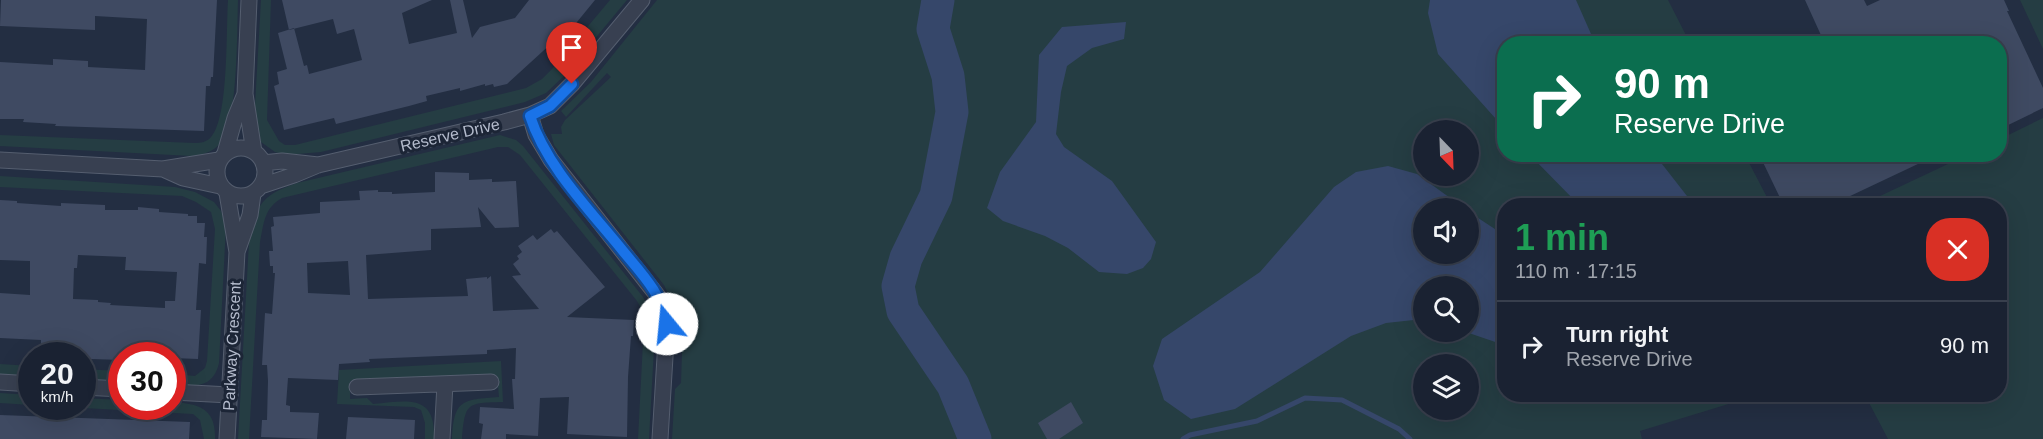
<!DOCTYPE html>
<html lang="en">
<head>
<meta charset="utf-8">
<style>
	:root { --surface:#1a2232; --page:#232a3a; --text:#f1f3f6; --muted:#9fa4ac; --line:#383f4d }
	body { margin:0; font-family:Helvetica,sans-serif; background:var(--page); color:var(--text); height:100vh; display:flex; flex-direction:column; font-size:22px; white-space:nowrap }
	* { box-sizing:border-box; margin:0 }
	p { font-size:20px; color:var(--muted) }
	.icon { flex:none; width:33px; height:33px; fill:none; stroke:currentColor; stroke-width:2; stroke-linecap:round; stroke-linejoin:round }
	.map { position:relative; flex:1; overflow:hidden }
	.side { position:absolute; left:1497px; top:198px; width:510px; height:204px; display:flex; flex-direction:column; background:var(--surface); border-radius:24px; box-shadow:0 6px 24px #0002,0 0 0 2px var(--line) }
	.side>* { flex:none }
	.top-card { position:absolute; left:1497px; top:36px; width:510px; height:126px; border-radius:24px; box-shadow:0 6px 24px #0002,0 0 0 2px var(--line); background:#0b6e4f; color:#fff; overflow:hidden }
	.needle { width:39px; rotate:157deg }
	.tools { position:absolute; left:1413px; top:120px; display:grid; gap:12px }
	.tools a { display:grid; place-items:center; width:66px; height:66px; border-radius:50%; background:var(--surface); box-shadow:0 6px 24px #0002,0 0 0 2px var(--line); font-size:30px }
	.speed { position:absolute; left:18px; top:342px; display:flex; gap:12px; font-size:30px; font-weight:700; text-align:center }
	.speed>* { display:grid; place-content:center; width:78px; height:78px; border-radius:50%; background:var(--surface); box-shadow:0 6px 24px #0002,0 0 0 2px var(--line); line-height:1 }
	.speed small { font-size:15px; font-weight:400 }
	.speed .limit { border:9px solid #d22; background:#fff; color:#111 }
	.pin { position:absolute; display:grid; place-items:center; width:51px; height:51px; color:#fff; margin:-62px -26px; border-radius:50% 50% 50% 0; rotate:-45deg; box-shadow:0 0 6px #0007 }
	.pin .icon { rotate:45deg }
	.me { position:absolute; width:66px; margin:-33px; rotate:343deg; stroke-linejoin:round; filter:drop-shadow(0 0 4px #0008) }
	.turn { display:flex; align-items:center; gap:21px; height:126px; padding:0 18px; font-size:27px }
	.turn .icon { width:78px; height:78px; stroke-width:2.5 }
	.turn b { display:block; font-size:42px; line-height:51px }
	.round { display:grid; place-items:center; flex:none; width:63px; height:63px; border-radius:24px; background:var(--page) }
	.summary { display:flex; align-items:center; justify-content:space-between; height:102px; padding:0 18px }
	h1 { font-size:36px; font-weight:700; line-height:45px; color:#1e9e55 }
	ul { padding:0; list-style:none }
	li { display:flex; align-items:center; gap:18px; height:90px; padding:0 18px; border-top:2px solid var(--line) }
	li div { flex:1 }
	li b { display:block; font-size:22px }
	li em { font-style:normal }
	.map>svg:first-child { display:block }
</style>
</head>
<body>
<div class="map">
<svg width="2043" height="439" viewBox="0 0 2043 439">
	<rect width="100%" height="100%" fill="#232e42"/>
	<path fill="#253d43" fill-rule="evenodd" d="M 228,0 L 238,0 C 237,31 238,115 223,139 C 217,150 205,155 192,156 L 0,146 L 0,135 L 194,143 C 201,143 207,142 211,137 C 229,118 226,29 228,0 Z
		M 261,0 L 271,0 L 267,120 L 279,141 L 285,145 L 295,145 L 526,88 L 542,79 L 552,69 L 610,0 L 627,0 L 564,76 L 546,93 L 525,102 L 321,152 L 286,155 L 275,152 L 261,142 L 257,134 L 254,123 Z
		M 657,0 L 1668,0 L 1690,43 L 1504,44 L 1504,154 L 1745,155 L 1771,205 L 1504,206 L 1504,394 L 1758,395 L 1640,431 L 1642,439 L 672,439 L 675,389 L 681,383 L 682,352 L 676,343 L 676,311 L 664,285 L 554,145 L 551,134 L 562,134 L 561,127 L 565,120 L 611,77 L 607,73 L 566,117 L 561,111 L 591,82 ZM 1424,130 L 1468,130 L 1468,176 L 1424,176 ZM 1424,208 L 1468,208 L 1468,254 L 1424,254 ZM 1424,286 L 1468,286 L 1468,332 L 1424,332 ZM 1424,364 L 1468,364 L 1468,410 L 1424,410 Z
		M 2020,0 L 2043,0 L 2043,49 Z
		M 2043,118 L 2043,439 L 1888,439 L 1865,395 L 2000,394 L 2000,206 L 1861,205 L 1967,155 L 2000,154 L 2000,139 Z
		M 500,135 L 516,140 L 523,146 L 643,297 L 652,312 L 655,330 L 649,439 L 638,439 L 644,322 L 642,310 L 637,301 L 520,155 L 508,147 L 498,147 L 282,198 C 264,208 264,223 260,242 L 249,439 L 238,439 L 249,242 C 257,204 260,196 297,183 Z
		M 0,176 L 175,187 L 195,192 L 214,202 L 221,211 L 226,225 L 219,363 C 213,389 194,386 173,386 L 173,374 L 195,376 L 205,368 L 207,361 L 215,229 L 211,212 L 196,202 L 182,196 L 0,187 Z
		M 501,361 L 503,402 C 467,403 465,402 462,439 L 452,439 C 454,399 462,400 499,397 L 497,375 L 350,381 L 350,399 L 367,398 L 373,404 C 407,401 436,393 434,439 L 425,439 L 425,423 L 421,410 L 414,407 L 337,404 L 339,370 Z
		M 0,364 L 31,366 L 31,378 L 0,377 Z
		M 82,369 L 121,371 L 121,383 L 83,381 Z
		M 0,393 L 31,395 L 31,405 L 0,403 Z
		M 83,398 L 121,400 L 122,406 L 172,406 L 173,402 C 199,404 216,408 215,439 L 204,439 L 200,420 L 193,414 L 65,407 L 82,406 Z"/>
	<path fill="#36476a" d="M 1430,0 L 1576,0 L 1595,43 L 1504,44 L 1504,128 L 1438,54 L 1428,13 Z
		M 1126,22 L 1124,39 L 1092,48 L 1067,66 L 1061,92 L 1056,134 L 1064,147 L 1112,181 L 1156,242 L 1151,259 L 1143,268 L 1127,274 L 1099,272 L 1068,248 L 1045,236 L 1003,221 L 987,208 L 1000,172 L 1036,122 L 1039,55 L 1062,27 Z
		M 1530,155 L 1655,155 L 1694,205 L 1579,205 Z
		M 1388,166 L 1417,174 L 1464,208 L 1424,208 L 1424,254 L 1468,254 L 1469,212 L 1504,235 L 1504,345 L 1466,332 L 1468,332 L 1468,286 L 1424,286 L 1423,319 L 1386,323 L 1351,336 L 1235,409 L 1191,419 L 1164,400 L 1153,366 L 1162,339 L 1260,272 L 1334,187 L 1356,172 Z"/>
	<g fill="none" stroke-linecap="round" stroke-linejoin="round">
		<path stroke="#36476a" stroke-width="5" d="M 1183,439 L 1190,435 L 1257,421 L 1305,398 L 1342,400 L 1399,429 L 1410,439"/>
		<path stroke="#36476a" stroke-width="33" d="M 938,0 L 933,29 L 948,76 L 952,112 L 936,196 L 906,258 L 898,286 L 903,311 L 953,385 L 975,439"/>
	</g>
	<path fill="#3f4a62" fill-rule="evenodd" d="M 1,0 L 217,0 L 213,77 L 211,77 L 210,86 L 206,86 L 204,131 L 55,126 L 56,124 L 23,122 L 24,119 L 0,119 L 0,62 L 53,65 L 53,59 L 88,61 L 88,67 L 145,70 L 147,19 L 95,16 L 95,30 L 0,26 Z
		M 282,0 L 432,0 L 402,13 L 409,44 L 457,33 L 450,0 L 463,0 L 472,38 L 480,27 L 515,18 L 529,0 L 595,0 L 559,44 L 554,41 L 507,84 L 494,87 L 493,84 L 485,86 L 485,84 L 460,91 L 460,88 L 426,96 L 427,101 L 409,106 L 336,124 L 334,118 L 284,130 L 274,86 L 279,84 L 277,72 L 287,69 L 278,33 L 294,28 L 304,66 L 307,65 L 309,74 L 362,60 L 354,29 L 337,34 L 333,19 L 289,30 Z
		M 1805,0 L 1864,0 L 1867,6 L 1880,0 L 2004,0 L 2009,11 L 2007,11 L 2043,88 L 2043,108 L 2000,129 L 2000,44 L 1825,44 Z
		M 1759,154 L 1939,154 L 1829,206 L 1784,206 Z
		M 435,172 L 469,173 L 469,180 L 492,179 L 492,182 L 516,181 L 519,227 L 495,228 L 478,207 L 481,227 L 431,229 L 431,250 L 366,255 L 368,299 L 468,296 L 466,279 L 487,277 L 487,279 L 491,276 L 493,311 L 539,309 L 512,276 L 521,275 L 513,264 L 519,259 L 517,256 L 522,252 L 518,246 L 533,235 L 537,240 L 551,229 L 554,233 L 557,231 L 605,287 L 567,317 L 634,320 L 633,336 L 631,336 L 628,377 L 627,437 L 567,434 L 569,397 L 540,398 L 538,436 L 506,434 L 506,439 L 481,439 L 483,424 L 479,423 L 480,407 L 514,409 L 512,379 L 515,379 L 516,348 L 487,350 L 487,354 L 369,359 L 370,362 L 339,364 L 338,380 L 288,378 L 286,405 L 290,406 L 290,412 L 319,413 L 317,439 L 261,437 L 262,420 L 267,420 L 268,381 L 267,365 L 262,365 L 265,313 L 272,314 L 275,273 L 273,273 L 273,266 L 270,266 L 269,251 L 273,251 L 271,227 L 274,226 L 273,217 L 320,213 L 320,202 L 360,200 L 359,191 L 378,190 L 378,192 L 392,192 L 392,194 L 435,192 ZM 348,261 L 350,295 L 308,293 L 307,263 Z
		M 0,200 L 17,201 L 17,203 L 61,206 L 61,203 L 105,205 L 105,210 L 138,210 L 138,207 L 159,209 L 159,212 L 188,214 L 188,216 L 197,216 L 197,223 L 205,223 L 204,237 L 207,237 L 206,264 L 199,263 L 196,310 L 201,310 L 198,359 L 173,358 L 173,356 L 122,356 L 122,360 L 91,359 L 82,358 L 82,356 L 41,356 L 41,340 L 0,338 L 0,293 L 30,295 L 30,261 L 0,260 ZM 78,255 L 126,257 L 125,270 L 177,272 L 175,301 L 165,301 L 165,308 L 110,305 L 111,303 L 98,302 L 98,300 L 73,299 L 74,268 L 77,268 Z
		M 1071,402 L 1083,423 L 1059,439 L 1047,439 L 1038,423 Z
		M 0,415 L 190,422 L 189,439 L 0,439 Z
		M 348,417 L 415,420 L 414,439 L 346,439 Z"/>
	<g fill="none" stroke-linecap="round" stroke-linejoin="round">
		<defs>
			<path id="minor" d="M 249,0 L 245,94 L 254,152
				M 530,115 L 536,135 L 551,160 L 660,299 L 667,324 L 660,439
				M217 172a24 24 0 1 1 48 0a24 24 0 1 1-48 0Z
				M 225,153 L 235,118 L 245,94
				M 0,160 L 163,169 L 219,160
				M 263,163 L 282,161 L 318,165
				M 163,169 L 183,178 L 220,186
				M 261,186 L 294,175 L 318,165 L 504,122 L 530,115 L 550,106 L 572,84 L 642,0
				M 237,252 L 250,215 L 253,194
				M 0,382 L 32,384
				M 82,387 L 122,389
				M 357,387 L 491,382
				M 172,392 L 230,395
				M 227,439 L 237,252 L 227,193
				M 442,439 L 445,384"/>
		</defs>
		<use href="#minor" stroke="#555e6f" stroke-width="17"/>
		<use href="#minor" stroke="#384051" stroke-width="15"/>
	</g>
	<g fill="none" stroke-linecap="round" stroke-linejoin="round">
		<defs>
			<path id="route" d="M 572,84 L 550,106 L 530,116 C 546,166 589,209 623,251 C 642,274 662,294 667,324"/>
		</defs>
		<use href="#route" stroke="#114b97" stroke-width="15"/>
		<use href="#route" stroke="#1a73e8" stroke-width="10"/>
	</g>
	<g text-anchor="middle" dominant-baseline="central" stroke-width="6" stroke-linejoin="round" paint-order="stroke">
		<g font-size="16" fill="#b4bbcc" stroke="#1c2536">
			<text transform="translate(450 135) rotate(-13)">Reserve Drive</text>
			<text transform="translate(232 346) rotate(-87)">Parkway Crescent</text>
		</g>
	</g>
</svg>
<div class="tools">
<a><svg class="needle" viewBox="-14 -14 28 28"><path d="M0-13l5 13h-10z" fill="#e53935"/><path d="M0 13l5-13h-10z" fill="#9fa4ac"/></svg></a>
<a><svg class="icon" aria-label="sound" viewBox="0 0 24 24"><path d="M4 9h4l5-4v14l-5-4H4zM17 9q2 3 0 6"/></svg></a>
<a><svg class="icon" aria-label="search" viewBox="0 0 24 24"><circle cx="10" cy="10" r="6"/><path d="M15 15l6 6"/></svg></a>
<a><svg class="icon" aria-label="layers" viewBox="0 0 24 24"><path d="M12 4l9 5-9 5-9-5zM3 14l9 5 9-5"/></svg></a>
</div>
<div class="speed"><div>20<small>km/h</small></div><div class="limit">30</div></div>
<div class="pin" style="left:572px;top:84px;background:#d93025"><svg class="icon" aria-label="arrive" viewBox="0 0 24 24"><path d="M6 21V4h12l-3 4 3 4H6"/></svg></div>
<svg class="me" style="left:667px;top:324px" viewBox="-20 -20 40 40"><circle r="19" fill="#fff"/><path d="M0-13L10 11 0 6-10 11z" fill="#1a73e8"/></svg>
<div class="top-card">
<div class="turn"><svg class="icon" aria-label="right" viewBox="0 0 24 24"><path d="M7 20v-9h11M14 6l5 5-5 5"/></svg><div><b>90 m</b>Reserve Drive</div></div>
</div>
<section class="side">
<div class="summary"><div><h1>1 min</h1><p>110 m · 17:15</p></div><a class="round" style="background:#d93025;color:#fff"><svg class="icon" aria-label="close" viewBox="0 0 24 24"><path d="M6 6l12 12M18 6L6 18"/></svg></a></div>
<ul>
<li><svg class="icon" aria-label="right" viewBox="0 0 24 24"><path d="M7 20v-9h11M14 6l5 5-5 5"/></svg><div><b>Turn right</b><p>Reserve Drive</p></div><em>90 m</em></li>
</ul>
</section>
</div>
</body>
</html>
